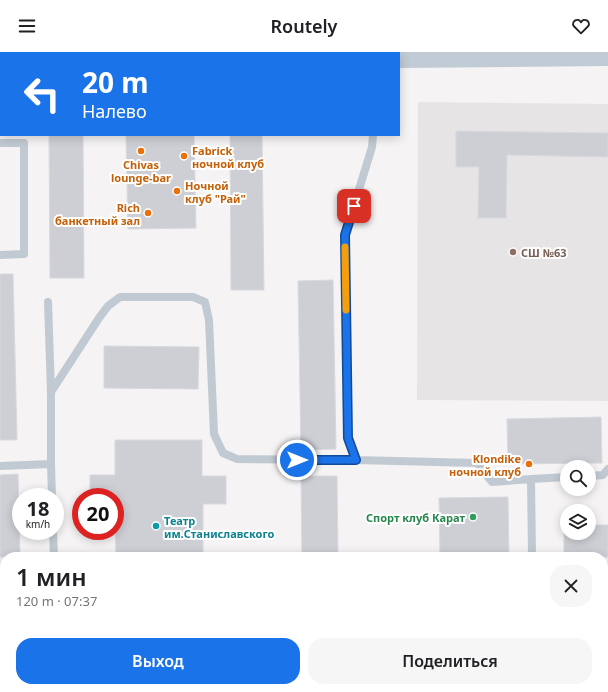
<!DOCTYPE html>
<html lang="ru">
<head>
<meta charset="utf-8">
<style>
	:root { --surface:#fff; --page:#f6f6f6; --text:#202124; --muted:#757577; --accent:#1a73e8 }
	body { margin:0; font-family:"Noto Sans",sans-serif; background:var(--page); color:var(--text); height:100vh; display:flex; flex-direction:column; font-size:15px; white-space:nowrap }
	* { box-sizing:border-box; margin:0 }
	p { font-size:13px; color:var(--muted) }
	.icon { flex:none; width:22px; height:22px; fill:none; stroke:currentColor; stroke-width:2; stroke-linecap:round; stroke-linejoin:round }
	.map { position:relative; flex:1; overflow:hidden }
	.panel { position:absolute; left:0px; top:500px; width:608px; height:140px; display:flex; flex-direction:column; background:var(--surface); border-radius:16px 16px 0 0; box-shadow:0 2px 10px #0003 }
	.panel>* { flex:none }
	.guide { position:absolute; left:0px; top:0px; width:400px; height:84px; box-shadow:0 2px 10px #0003; background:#1a73e8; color:#fff; overflow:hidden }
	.controls { position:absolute; left:560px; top:408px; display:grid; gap:8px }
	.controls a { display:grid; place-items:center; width:36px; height:36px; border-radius:50%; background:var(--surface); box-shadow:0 2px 10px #0003; font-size:20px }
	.speed { position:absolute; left:12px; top:436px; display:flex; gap:8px; font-size:20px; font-weight:700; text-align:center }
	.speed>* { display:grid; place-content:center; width:52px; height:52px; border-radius:50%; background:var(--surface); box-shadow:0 2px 10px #0003; line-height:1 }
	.speed small { font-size:10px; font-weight:400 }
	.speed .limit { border:6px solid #d22; background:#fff; color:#111 }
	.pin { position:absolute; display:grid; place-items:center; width:34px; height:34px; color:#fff; margin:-17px; border-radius:8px; box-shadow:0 2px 6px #0006 }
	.me { position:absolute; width:44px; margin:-22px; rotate:90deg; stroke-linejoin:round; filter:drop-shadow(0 0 3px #0008) }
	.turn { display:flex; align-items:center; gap:14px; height:84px; padding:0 16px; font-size:18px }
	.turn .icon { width:52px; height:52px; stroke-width:2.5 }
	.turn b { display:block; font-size:28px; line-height:34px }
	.round { display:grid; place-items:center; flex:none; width:42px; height:42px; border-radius:16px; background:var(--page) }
	.head { display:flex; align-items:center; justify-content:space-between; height:68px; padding:0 16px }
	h1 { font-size:24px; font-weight:600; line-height:30px }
	.primary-button { display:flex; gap:8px; margin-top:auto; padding:8px 16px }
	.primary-button a { flex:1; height:46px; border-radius:16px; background:var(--accent); color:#fff; font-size:16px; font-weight:600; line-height:46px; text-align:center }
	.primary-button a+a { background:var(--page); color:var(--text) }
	header { display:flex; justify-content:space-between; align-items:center; height:52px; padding:0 16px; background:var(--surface); font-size:18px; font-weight:600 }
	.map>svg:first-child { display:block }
</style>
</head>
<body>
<header><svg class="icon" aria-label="menu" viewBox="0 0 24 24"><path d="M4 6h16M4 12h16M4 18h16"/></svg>Routely<svg class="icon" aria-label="heart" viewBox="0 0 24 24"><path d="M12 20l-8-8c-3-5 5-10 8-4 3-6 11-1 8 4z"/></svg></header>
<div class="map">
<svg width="608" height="640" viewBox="0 0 608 640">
	<rect width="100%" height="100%" fill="#f5f3f3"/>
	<path fill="#e6e4e5" d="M 418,50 L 608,52 L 608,349 L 417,348 Z"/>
	<path fill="#cdcfd5" stroke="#d7d9de" d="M 456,79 L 608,81 L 608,105 L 507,103 L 506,166 L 478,166 L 479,115 L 456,115 Z
		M 49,83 L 83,83 L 84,226 L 50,226 Z
		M 126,83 L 194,83 L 196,176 L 128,177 Z
		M 230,83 L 262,83 L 264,238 L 231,238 Z
		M 0,222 L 13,222 L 17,388 L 0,388 Z
		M 333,228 L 336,397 L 301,398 L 298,229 Z
		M 104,294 L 199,295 L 198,337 L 104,336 Z
		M 601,365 L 602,411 L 508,412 L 507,367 Z
		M 115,388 L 202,388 L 202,424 L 226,424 L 226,452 L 203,452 L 203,505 L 116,505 L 115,445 L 90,445 L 90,423 L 115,423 Z
		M 18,422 L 20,505 L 0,505 L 0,423 Z
		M 301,424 L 337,424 L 338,505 L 302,505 Z
		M 508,445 L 509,505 L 440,505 L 439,446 Z
		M 564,473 L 567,473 L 567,481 L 589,481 L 589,473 L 608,473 L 608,505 L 564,505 Z"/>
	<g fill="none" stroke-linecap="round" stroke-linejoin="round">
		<path stroke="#7ad0a6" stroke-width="2.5" stroke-dasharray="3 2" stroke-linecap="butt" d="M 163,0 L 163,1"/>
		<path stroke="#c1cad2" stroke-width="8" d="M 373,83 L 372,95 L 345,183 L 348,386 L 356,408 L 477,411 L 492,430 L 531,427
			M 0,91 L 24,91 L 24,202 L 0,203
			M 48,250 L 51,340 L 51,412
			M 51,340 L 99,266 L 108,254 L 120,245 L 193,245 L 205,250 L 209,268 L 214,382 L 223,401 L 237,407 L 356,408
			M 0,414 L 51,412 L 52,445
			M 589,424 L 603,423 L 608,417
			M 53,479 L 54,505
			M 532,505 L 531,427 L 567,425
			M 59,635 L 59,640
			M 534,635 L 534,640"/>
		<path stroke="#c1cbd6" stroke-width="22" d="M 399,5 L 608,3
			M 0,18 L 1,18"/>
	</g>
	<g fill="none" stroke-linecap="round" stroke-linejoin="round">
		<defs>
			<path id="route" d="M 297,408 L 356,408 L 348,386 L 345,183 L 354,154"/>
		</defs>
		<use href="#route" stroke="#114b97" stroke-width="10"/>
		<use href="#route" stroke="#1a73e8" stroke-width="7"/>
		<path stroke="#f59e0b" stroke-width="7" d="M 345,195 L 346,258"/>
	</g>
	<g fill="#e8710a" stroke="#fff" stroke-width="1.5">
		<circle cx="141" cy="99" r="4"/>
		<circle cx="184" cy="104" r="4"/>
		<circle cx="177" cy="139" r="4"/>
		<circle cx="148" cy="161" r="4"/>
		<circle cx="529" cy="412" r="4"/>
	</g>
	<circle fill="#8d6e63" stroke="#fff" stroke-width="1.5" cx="513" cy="200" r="4"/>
	<circle fill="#2e9e5b" stroke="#fff" stroke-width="1.5" cx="473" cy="465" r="4"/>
	<circle fill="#0f9aa8" stroke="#fff" stroke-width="1.5" cx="156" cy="474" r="4"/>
	<g text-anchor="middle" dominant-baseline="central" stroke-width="4" stroke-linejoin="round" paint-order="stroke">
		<g font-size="11" font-weight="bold" fill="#c56008" stroke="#fff" text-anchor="start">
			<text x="192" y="98">Fabrick<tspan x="192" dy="13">ночной клуб</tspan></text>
			<text x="141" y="112" text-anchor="middle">Chivas<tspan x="141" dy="13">lounge-bar</tspan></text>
			<text x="185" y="133">Ночной<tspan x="185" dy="13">клуб "Рай"</tspan></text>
			<text x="140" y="155" text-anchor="end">Rich<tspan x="140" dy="13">банкетный зал</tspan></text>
			<text x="521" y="406" text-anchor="end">Klondike<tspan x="521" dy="13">ночной клуб</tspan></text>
		</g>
		<g font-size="11" font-weight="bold" fill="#785e54" stroke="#fff" text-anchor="start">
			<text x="521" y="200">СШ №63</text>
		</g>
		<g font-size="11" font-weight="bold" fill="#27864d" stroke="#fff" text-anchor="end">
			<text x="465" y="465">Спорт клуб Карат</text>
		</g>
		<g font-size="11" font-weight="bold" fill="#0d838f" stroke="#fff" text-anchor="start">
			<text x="164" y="468">Театр<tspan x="164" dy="13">им.Станиславского</tspan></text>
		</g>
	</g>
</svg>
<div class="controls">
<a><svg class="icon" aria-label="search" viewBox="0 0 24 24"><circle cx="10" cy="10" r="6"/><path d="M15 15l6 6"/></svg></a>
<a><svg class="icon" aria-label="layers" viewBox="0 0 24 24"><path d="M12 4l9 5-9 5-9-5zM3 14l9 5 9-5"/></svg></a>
</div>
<div class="speed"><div>18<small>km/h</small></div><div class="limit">20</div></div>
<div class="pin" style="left:354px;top:154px;background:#d93025"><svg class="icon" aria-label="arrive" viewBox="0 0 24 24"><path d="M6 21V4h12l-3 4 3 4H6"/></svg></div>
<svg class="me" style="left:297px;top:408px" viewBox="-20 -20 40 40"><circle r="17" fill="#1a73e8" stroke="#fff" stroke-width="3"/><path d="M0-11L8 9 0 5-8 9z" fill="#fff"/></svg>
<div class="guide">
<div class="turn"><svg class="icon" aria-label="left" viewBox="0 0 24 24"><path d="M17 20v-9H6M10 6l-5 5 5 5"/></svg><div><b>20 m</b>Налево</div></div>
</div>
<section class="panel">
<div class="head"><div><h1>1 мин</h1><p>120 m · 07:37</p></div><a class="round"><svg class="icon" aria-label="close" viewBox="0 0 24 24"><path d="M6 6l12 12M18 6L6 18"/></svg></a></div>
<div class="primary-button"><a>Выход</a><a>Поделиться</a></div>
</section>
</div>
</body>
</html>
